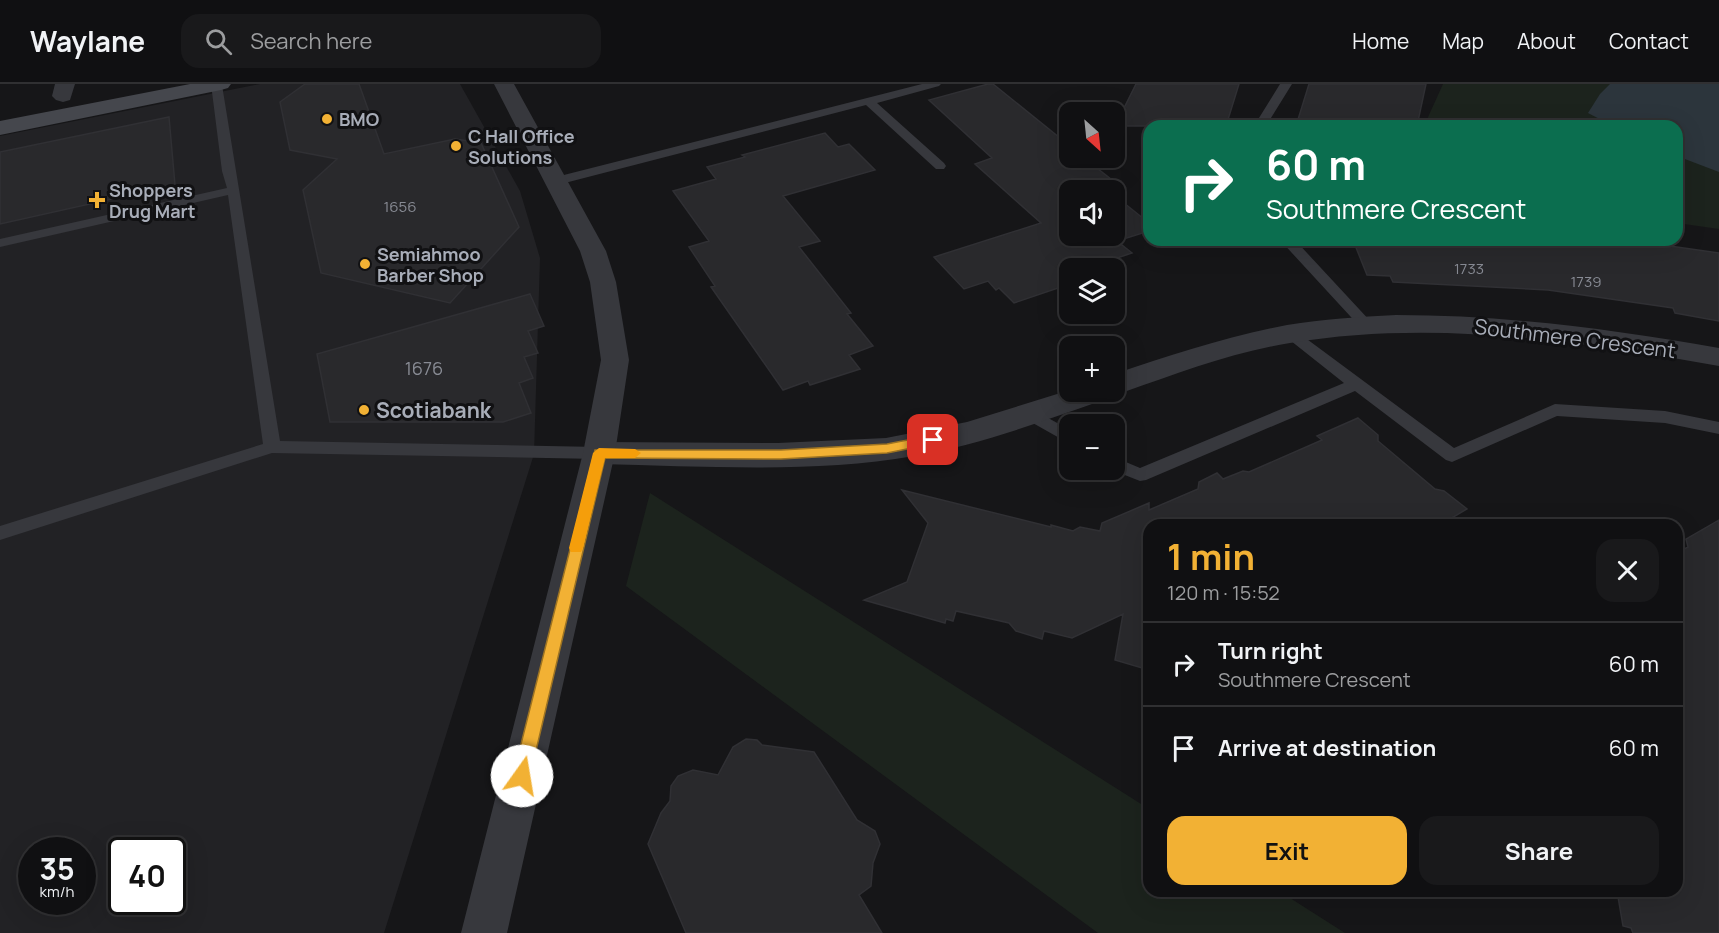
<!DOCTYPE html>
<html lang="en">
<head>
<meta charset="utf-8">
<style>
	:root { --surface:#101012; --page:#19191b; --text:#f1f3f6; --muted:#9c9d9f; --line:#303032; --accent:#f2b134 }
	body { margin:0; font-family:Manrope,sans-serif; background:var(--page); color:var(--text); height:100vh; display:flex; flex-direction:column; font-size:22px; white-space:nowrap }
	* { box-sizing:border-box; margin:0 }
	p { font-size:20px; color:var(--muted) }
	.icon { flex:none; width:33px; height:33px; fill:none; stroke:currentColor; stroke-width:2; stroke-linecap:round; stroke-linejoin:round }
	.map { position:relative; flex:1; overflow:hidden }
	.sheet { position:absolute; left:1143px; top:435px; width:540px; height:378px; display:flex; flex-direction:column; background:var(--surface); border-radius:18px; box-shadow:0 6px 24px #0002,0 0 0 2px var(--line) }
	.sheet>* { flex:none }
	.banner { position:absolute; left:1143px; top:36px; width:540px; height:126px; border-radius:18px; box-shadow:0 6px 24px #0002,0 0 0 2px var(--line); background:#0b6e4f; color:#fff; overflow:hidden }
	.needle { width:39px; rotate:153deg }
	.controls { position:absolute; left:1059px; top:18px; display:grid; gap:12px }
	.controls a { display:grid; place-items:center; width:66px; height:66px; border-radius:12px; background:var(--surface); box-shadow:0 6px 24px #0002,0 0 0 2px var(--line); font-size:30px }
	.speed { position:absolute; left:18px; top:753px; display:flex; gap:12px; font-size:30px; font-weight:700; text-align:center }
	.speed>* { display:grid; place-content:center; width:78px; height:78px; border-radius:50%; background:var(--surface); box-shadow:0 6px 24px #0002,0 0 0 2px var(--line); line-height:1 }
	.speed small { font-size:15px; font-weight:400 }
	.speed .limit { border:3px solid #111; border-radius:9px; background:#fff; color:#111 }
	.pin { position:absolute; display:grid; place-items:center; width:51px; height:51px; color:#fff; margin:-26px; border-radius:12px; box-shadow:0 3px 9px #0006 }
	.me { position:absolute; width:66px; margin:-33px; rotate:13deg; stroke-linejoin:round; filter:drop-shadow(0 0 4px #0008) }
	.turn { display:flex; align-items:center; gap:21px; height:126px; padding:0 24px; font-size:27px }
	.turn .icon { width:78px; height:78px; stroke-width:2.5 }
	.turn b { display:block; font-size:42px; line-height:51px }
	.round { display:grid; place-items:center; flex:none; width:63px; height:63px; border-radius:18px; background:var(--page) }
	.summary { display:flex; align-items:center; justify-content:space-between; height:102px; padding:0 24px }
	h1 { font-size:36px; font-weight:700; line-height:45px; color:var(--accent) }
	.action { display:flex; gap:12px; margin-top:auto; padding:12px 24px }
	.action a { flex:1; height:69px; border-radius:18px; background:var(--accent); color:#111; font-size:24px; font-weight:700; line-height:69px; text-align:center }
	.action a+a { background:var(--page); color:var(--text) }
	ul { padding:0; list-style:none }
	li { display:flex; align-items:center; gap:18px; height:84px; padding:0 24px; border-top:2px solid var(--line) }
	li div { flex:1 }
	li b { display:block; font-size:22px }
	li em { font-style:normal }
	header { display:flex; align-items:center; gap:36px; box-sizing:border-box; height:84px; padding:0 30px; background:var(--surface); border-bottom:2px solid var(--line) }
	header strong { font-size:28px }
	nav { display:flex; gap:33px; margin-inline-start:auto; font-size:21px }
	.search { width:420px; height:54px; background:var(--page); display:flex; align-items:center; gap:15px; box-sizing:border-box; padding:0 21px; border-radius:18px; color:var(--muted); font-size:22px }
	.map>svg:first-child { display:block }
</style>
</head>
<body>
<header>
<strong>Waylane</strong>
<div class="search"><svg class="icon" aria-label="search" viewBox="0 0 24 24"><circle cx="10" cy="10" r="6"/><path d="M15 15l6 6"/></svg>Search here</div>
<nav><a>Home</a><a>Map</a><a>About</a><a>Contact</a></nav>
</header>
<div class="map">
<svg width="1719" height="849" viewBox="0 0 1719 849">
	<rect width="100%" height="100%" fill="#161618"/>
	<path fill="#222225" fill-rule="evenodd" d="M 260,0 L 460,0 L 520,107 L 540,174 L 534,370 L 384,849 L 0,849 L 0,52 ZM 32,766 L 82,766 L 82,818 L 32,818 ZM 122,766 L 172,766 L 172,818 L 122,818 Z"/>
	<path fill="#1c231d" d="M 1443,0 L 1719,0 L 1719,145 L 1677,139 L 1677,42 L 1424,42 Z
		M 650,409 L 1149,725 L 1149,807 L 1279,807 L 1345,849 L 1098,849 L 626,502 Z"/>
	<path fill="#2c353c" d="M 1610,0 L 1719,0 L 1719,88 L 1677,72 L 1677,42 L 1613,42 L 1588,29 L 1600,10 Z"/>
	<path fill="#29292c" stroke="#303034" stroke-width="1.5" d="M 305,0 L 359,0 L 384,70 L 455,55 L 481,59 L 519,143 L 450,219 L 321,189 L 303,106 L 337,75 L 290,66 L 280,18 Z
		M 988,0 L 993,0 L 1070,62 L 1070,74 L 1084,74 L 1121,103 L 1111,106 L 1070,106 L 1070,152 L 1114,152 L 1114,111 L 1149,139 L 1149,147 L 1117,157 L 1132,169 L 1087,184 L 1070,184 L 1070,200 L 1014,219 L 999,204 L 996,206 L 988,197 L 964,205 L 934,173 L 1041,139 L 975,80 L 992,74 L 929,16 Z
		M 1136,0 L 1239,0 L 1226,42 L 1115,42 Z
		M 1309,0 L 1426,0 L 1417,42 L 1296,42 Z
		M 169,33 L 175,101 L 0,140 L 0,68 Z
		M 825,49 L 838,63 L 849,60 L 875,86 L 783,112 L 820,157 L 799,163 L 851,229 L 847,230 L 873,262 L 849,271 L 860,285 L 810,301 L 808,297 L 783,306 L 711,203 L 715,202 L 689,163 L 709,157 L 673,107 L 716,95 L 707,83 L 745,73 L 742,71 Z
		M 1353,156 L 1628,156 L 1719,169 L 1719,237 L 1675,229 L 1673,224 L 1548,206 L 1393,198 L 1390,192 L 1367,191 Z
		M 530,210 L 544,242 L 528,247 L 538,269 L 524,273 L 533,294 L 519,299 L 531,329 L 503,338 L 330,338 L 317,270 Z
		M 1358,334 L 1378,351 L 1378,357 L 1435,405 L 1444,407 L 1467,425 L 1440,441 L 1149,441 L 1149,586 L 1115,576 L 1123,530 L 1072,554 L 1044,547 L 1042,555 L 1016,547 L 1009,539 L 956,527 L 953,537 L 946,535 L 945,539 L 864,516 L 907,498 L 928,439 L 902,406 L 1051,443 L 1051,441 L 1073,447 L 1080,443 L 1100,447 L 1102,439 L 1149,419 L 1149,426 L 1198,405 L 1199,398 L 1217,389 L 1223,395 L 1243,387 L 1249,388 L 1322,356 L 1317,352 Z
		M 1719,436 L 1719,849 L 1633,849 L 1631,844 L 1623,842 L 1617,807 L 1677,807 L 1677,469 L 1688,463 L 1686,455 Z
		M 746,655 L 757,656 L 762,661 L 814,668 L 857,736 L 875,747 L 880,760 L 873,779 L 871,802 L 859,811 L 882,849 L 686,849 L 648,760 L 661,729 L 670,717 L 671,702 L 678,692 L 693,686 L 718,691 L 733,663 Z"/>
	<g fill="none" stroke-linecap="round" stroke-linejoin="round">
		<path fill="#37383d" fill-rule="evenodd" d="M 211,0 L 222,1 L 280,357 L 599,363 L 605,365 L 608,369 L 605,373 L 599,375 L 272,369 L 0,456 L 0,442 L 263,360 L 228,111 L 0,163 L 0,155 L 227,104 L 222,87 Z
			M 922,0 L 941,0 L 939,2 L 877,19 L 944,79 L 946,82 L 944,85 L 936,85 L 866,21 L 557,101 L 551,97 L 552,94 Z
			M 1280,0 L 1292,0 L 1266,42 L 1254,42 Z
			M 1280,156 L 1295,156 L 1372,239 L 1375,242 L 1372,245 L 1362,245 Z
			M 1291,245 L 1296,247 L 1454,364 L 1555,320 L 1665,327 L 1719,338 L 1719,350 L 1665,339 L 1557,332 L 1452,378 L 1446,376 L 1355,307 L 1146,396 L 1140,397 L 1112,386 L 1114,386 L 1114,373 L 1140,384 L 1344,299 L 1286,253 L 1283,250 L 1286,247 Z
			M 1030,324 L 1070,346 L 1070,360 L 1024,334 L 1022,330 L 1024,326 Z"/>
		<path fill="#37383d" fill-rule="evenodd" d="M 55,0 L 75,0 L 70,16 L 63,18 L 56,16 L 52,12 Z
			M 1396,231 C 1505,231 1612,245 1719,264 L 1719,282 C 1577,257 1433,235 1290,259 C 1233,268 1178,289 1124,308 L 1110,310 L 1106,315 C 1043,337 980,361 914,372 C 811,390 703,382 599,380 L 588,377 L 583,369 L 588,361 L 599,358 L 778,359 L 886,354 L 967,338 L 1070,306 L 1114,308 L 1114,290 C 1171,271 1228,252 1287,241 C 1323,235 1359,233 1396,231 Z"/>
		<path fill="#37383d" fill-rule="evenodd" d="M 494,0 L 514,0 L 606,167 L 616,198 L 629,276 L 615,369 L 507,849 L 461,849 L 583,369 L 601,276 L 590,198 L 580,167 Z"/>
		<path fill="#45474d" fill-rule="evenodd" d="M 190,0 L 231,0 L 228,4 L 221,6 L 0,51 L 0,37 Z"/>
	</g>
	<path fill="#f2b134" stroke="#9d7322" stroke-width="1.5" d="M 933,351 L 939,356 L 937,359 L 887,369 L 781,375 L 605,374 L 530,692 L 528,697 L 522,699 L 516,697 L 513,692 L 595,366 L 781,366 L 887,360 Z"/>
	<path fill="#f59e0b" d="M 599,364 L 635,365 L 641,369 L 635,374 L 605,374 L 583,464 L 581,468 L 571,468 L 569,464 L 593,369 Z"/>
	<g fill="#f2b134" stroke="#111113" stroke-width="2">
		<circle cx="327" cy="35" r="6"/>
		<circle cx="456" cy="62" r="6"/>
		<path d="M94 107h6v6h6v6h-6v6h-6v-6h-6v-6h6z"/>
		<circle cx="365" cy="180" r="6"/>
		<circle cx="364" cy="326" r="6"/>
	</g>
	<g text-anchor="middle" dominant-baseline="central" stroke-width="6" stroke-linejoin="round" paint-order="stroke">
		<g font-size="15" fill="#888b94">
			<text x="400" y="122">1656</text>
			<text x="1469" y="184">1733</text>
			<text x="1586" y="197">1739</text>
		</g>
		<g font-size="18" font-weight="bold" fill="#a8adb8" stroke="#111113" text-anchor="start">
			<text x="339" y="35">BMO</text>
			<text x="468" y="52">C Hall Office<tspan x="468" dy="21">Solutions</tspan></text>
			<text x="109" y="106">Shoppers<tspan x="109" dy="21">Drug Mart</tspan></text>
			<text x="377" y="170">Semiahmoo<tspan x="377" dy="21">Barber Shop</tspan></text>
		</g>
		<g font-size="18" fill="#888b94">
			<text x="424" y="284">1676</text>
		</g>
		<g font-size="21" fill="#a8adb8" stroke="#111113">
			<text transform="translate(1575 254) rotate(7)">Southmere Crescent</text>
		</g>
		<g font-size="21" font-weight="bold" fill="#a8adb8" stroke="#111113" text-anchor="start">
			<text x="376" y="326">Scotiabank</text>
		</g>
	</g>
</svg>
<div class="controls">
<a><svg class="needle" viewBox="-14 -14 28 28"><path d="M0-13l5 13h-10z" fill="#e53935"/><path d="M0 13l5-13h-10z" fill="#9c9d9f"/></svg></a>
<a><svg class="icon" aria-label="sound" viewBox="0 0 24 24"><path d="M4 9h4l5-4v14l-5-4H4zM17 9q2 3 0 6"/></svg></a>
<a><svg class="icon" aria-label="layers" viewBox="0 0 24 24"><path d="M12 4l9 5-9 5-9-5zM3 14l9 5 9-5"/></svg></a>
<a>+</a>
<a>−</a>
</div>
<div class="speed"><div>35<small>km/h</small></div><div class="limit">40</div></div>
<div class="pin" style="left:933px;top:356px;background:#d93025"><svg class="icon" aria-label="arrive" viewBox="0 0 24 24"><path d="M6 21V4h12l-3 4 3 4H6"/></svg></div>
<svg class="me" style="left:522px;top:692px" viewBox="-20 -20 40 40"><circle r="19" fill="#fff"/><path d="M0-13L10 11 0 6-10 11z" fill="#f2b134"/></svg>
<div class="banner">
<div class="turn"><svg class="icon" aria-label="right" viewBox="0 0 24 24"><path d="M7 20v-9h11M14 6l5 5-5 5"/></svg><div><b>60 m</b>Southmere Crescent</div></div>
</div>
<section class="sheet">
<div class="summary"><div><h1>1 min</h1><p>120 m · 15:52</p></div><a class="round"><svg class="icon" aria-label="close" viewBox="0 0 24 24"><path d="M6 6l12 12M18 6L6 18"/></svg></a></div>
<ul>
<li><svg class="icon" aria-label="right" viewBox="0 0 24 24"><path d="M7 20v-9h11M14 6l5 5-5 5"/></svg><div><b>Turn right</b><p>Southmere Crescent</p></div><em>60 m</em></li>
<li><svg class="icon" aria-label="arrive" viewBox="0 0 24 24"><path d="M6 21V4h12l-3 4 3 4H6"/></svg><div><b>Arrive at destination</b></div><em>60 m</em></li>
</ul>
<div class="action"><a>Exit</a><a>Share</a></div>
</section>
</div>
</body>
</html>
